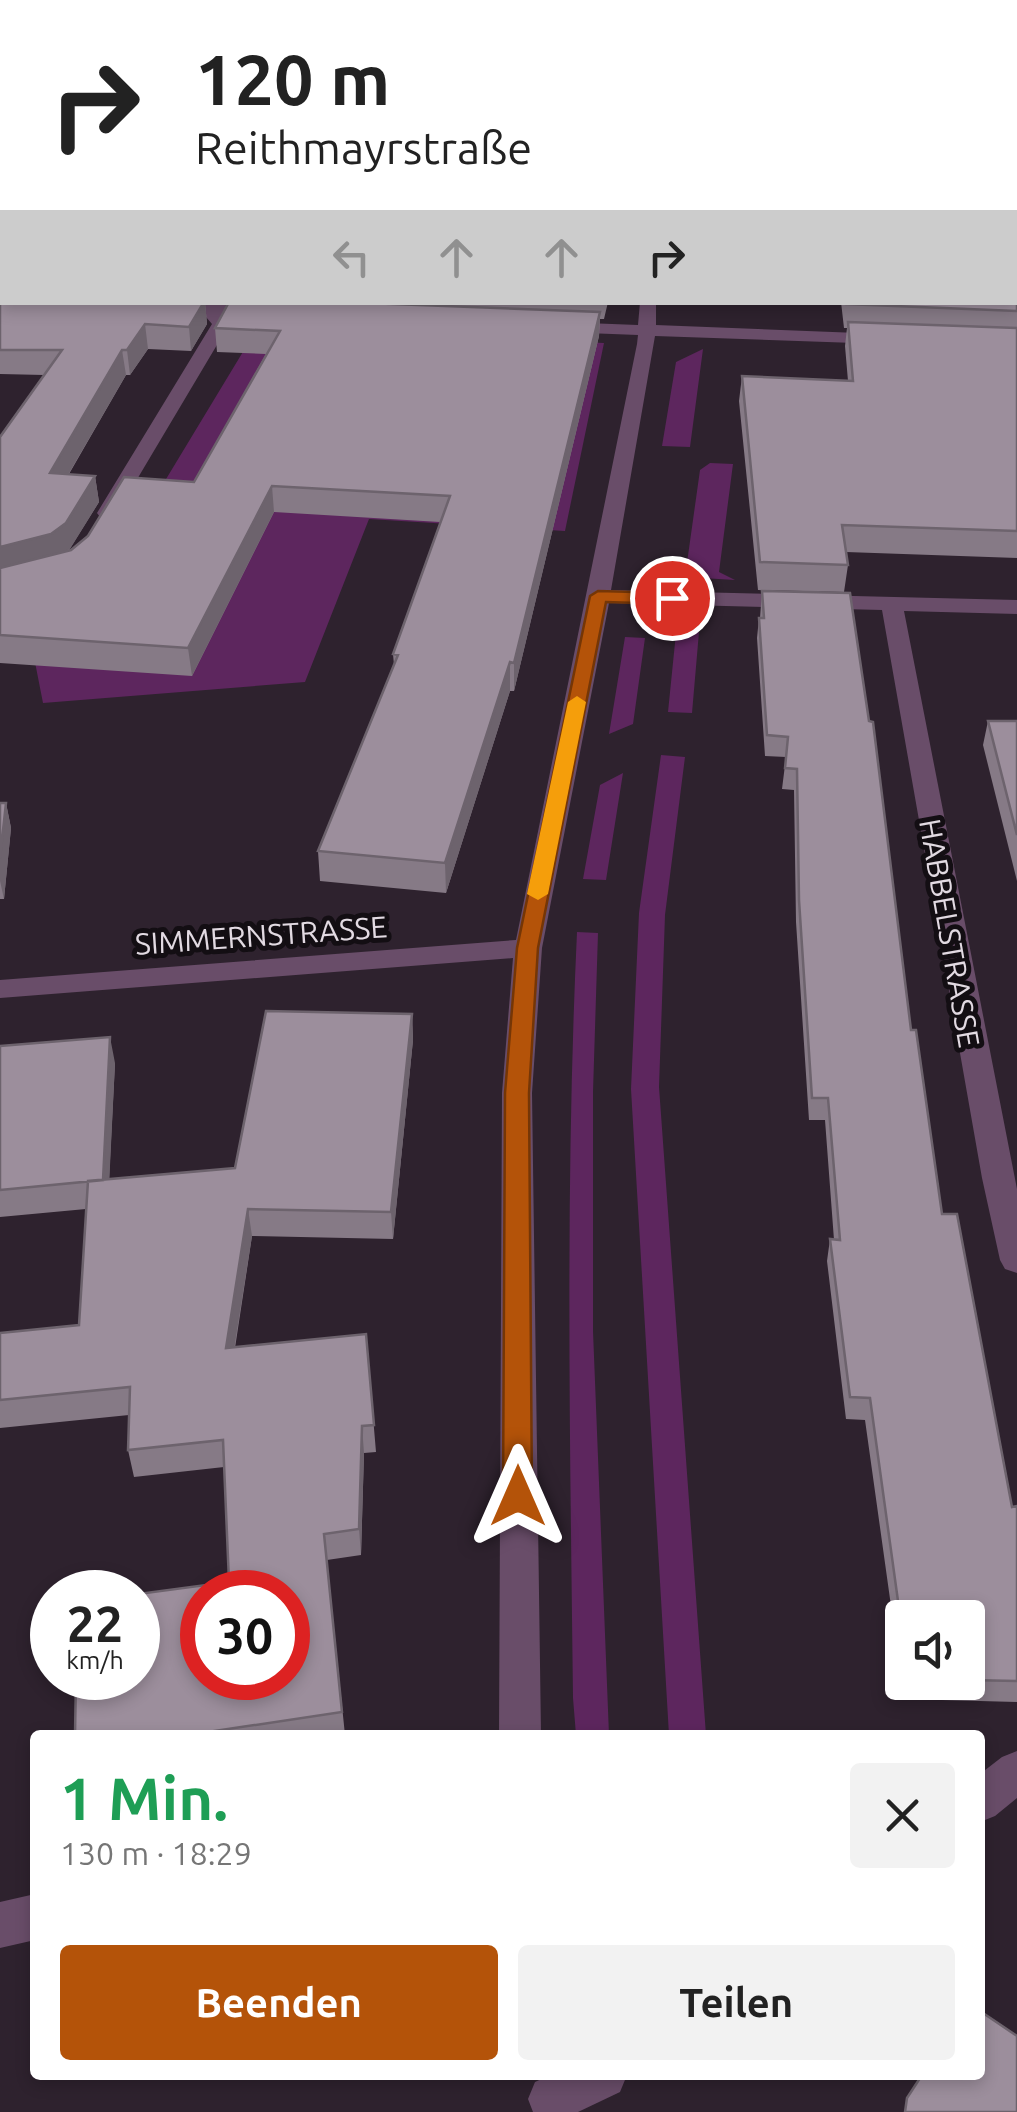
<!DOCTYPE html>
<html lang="de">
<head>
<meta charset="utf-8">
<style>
	:root { --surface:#fff; --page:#f2f2f2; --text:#222; --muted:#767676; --accent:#b45309 }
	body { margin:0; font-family:Ubuntu,sans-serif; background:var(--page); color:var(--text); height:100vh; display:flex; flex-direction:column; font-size:38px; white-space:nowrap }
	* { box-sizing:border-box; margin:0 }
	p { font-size:32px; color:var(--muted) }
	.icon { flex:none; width:55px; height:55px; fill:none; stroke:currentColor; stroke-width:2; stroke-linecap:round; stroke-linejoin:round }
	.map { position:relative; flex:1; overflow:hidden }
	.panel { position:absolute; left:30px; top:1730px; width:955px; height:350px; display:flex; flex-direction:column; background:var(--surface); border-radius:10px; box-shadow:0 5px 15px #0003 }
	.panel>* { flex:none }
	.hud { position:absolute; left:0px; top:0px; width:1018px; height:305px; box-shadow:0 5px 15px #0003; background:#fff; color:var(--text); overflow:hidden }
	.controls { position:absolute; left:885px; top:1600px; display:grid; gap:20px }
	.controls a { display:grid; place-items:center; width:100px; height:100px; border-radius:10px; background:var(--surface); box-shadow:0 5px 15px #0003; font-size:50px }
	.speed { position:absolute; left:30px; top:1570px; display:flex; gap:20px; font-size:50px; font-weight:700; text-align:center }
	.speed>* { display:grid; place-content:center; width:130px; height:130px; border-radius:50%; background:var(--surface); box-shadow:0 5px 15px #0003; line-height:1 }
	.speed small { font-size:25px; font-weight:400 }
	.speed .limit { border:15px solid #d22; background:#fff; color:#111 }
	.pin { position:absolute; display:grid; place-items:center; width:85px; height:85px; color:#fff; margin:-42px; border:5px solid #fff; border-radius:50%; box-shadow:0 2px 10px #0007 }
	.me { position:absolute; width:110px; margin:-55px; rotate:0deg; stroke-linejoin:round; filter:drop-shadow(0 0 8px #0008) }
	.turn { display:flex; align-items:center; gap:35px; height:210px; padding:0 30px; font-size:45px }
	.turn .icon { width:130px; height:130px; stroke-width:2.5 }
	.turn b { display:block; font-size:70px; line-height:85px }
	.lanes { display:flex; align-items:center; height:95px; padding:0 30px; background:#0003; justify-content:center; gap:50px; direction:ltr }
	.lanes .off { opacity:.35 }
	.round { display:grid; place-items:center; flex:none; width:105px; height:105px; border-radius:10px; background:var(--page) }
	.head { display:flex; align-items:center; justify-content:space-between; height:170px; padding:0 30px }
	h1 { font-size:60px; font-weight:700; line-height:75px; color:#1e9e55 }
	.button { display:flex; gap:20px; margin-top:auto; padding:20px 30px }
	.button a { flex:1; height:115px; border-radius:10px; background:var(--accent); color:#fff; font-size:40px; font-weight:700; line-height:115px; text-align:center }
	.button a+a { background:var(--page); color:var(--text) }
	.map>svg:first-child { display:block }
</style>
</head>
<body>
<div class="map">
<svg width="1017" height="2112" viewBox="0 0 1017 2112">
	<rect width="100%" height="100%" fill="#2e222e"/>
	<path fill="#5d265e" d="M 258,327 L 604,343 L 565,531 L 369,519 L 305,682 L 43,703 L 23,601 L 105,580 Z
		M 703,349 L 690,447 L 662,446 L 676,362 Z
		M 710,463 L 733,464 L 719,572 L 735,580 L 685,577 L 700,470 Z
		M 699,632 L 692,713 L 668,712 L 676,633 Z
		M 625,637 L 645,638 L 633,724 L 609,734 Z
		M 661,755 L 685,757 L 665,915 L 659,1087 L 706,1735 L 669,1735 L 631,1089 L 639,913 Z
		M 623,773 L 606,880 L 583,879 L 600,785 Z
		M 577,932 L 598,933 L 593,1092 L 593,1331 L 609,1735 L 576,1735 L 573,1698 C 570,1442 565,1187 577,932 Z"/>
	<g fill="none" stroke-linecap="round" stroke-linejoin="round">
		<path stroke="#694d69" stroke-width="30" d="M 496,2 L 504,0"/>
		<path fill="#694d69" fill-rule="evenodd" d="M 194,302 L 265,309 L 274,314 L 265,319 L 226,318 L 230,323 L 117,513 L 114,517 L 100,517 L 97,513 L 212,324 L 206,317 L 166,316 L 158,311 L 166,306 L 196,307 Z
			M 640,302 L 656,302 L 656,325 L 884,334 L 893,339 L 884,344 L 655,336 L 611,590 L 1017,600 L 1017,614 L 904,611 L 1017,1189 L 1017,1273 L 1005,1269 L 1000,1260 L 982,1178 L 882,610 L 609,603 L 542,948 L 532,1093 L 541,1735 L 499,1735 L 502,1093 L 513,958 L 0,998 L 0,980 L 516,940 L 637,344 L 638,335 L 560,332 L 551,327 L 560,322 L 638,325 Z
			M 1017,1751 L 1017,1798 L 995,1816 L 980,1822 L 980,1774 L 1002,1757 Z
			M 35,1894 L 35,1940 L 0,1948 L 0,1902 Z
			M 550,2075 L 627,2075 L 620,2092 L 578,2112 L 533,2112 L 528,2099 L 535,2082 Z"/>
		<path fill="#8e628e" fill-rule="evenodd" d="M 877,0 L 899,0 L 901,2 L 879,2 Z
			M 1015,22 L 1017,22 L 1017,30 L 1015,30 Z"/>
	</g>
	<path fill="#867a86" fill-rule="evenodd" d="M 0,0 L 875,2 L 2,2 L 2,302 L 205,302 L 207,324 L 191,351 L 148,349 L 130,375 L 126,375 L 69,474 L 95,476 L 99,502 L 69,550 L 194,482 L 266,354 L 217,352 L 215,328 L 228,304 L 216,302 L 608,302 L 604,319 L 600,319 L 599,336 L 514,691 L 510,691 L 446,893 L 320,881 L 318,851 L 394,665 L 393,654 L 440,522 L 274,512 L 192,676 L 0,663 L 0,437 L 44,375 L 0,374 Z
		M 1017,126 L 1017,558 L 846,552 L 848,565 L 844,592 L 758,590 L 739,401 L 742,376 L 848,381 L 845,346 L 847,328 L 844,328 L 841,302 L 1015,302 Z
		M 762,591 L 911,1030 L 942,1214 L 1012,1507 L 1017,1506 L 1017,1702 L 904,1699 L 865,1420 L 846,1419 L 827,1261 L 830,1239 L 834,1240 L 825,1120 L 809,1120 L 796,922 L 794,790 L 782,789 L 786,757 L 765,756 L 757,638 L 759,618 L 760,618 ZM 902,1618 L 968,1618 L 968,1682 L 902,1682 Z
		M 988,721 L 1017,721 L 1017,881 L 983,745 Z
		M 0,803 L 6,803 L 11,828 L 4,899 L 0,899 Z
		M 412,1014 L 413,1040 L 393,1239 L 252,1236 L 235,1348 L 366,1334 L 376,1452 L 364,1453 L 361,1555 L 327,1560 L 345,1735 L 75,1735 L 229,1582 L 224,1467 L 134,1477 L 128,1450 L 129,1415 L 0,1428 L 0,1333 L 79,1325 L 86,1209 L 0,1217 L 0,1046 L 115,1063 L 109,1180 L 235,1168 Z"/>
	<path fill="#6d636d" d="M 204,302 L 205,302 L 207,324 L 191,351 L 189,327 Z
		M 600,312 L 599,336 L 514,691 L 514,663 Z
		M 145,324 L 148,349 L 130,375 L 127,350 Z
		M 122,350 L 126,375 L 54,499 L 50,473 Z
		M 95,476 L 99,502 L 70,549 L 0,576 L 0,547 Z
		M 272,486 L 274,512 L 192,676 L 188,648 Z
		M 510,662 L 510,691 L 446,893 L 445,863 Z
		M 6,803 L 11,828 L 4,899 L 0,881 L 0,858 Z
		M 412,1014 L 413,1040 L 393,1239 L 391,1212 Z
		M 110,1037 L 115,1063 L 108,1207 L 103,1181 Z
		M 248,1209 L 252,1236 L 230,1375 L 226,1348 Z
		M 362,1426 L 364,1453 L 361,1555 L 359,1529 Z"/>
	<path fill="#9c8e9c" stroke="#6d636d" stroke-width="2.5" fill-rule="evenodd" d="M 0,0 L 492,0 L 500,2 L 505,0 L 860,0 L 875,2 L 2,2 L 2,277 L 0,277 Z
		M 1015,125 L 1017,126 L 1017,311 L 846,304 L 846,302 L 1015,302 Z
		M 0,293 L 2,293 L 2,302 L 204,302 L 189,327 L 145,324 L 127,350 L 122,350 L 50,473 L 95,476 L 66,523 L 51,534 L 0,547 L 0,437 L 62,350 L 0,350 Z
		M 229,302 L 340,302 L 600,312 L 514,663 L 510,662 L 445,863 L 318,851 L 398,655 L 393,654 L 450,496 L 272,486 L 188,648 L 0,635 L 0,568 L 71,550 L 88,536 L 124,477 L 194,482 L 280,331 L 215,328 Z
		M 848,322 L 1017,328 L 1017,531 L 842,525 L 848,565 L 760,562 L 742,376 L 853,381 Z
		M 762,591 L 850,593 L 869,721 L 873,722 L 911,1030 L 916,1030 L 942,1214 L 957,1214 L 1012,1507 L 1017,1506 L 1017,1681 L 968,1680 L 968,1618 L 902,1618 L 902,1630 L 870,1398 L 850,1397 L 830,1239 L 840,1240 L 828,1098 L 812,1098 L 799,900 L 797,769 L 785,768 L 788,737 L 767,735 L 759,618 L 764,618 Z
		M 988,721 L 1017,721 L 1017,835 Z
		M 0,803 L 6,803 L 0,858 Z
		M 266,1011 L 412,1014 L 391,1212 L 248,1209 L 226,1348 L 366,1334 L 374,1425 L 362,1426 L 359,1529 L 324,1534 L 342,1712 L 188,1735 L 75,1735 L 76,1678 L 138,1678 L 138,1594 L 229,1582 L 223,1440 L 128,1450 L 130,1387 L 0,1400 L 0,1333 L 79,1325 L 88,1181 L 235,1168 ZM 202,1592 L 288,1592 L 288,1678 L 202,1678 Z
		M 110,1037 L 103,1180 L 0,1190 L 0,1046 Z
		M 980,2011 L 1017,2036 L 1017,2112 L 905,2112 L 907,2098 L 922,2075 L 980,2075 Z"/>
	<path fill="#b45309" stroke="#753606" stroke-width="2.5" d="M 598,591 L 672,593 L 681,598 L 672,604 L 606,602 L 538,948 L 529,1093 L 532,1496 L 528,1504 L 518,1508 L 508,1504 L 503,1496 L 505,1093 L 517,948 L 590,596 Z"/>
	<path fill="#f59e0b" d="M 577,696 L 586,702 L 548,894 L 538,900 L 527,894 L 568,702 Z"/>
	<g text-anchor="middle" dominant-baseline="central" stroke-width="10" stroke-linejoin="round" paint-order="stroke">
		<g font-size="30" fill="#e2dae2" stroke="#130e13">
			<text transform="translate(950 933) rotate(80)">HABBELSTRASSE</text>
			<text transform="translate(261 935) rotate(-4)">SIMMERNSTRASSE</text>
		</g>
	</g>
</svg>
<div class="controls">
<a><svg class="icon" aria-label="sound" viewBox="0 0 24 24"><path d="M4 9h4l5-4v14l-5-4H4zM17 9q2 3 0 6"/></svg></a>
</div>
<div class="speed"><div>22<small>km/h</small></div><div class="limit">30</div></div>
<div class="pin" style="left:672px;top:598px;background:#d93025"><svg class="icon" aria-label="arrive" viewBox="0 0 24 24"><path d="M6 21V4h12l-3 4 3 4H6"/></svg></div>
<svg class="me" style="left:518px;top:1496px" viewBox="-20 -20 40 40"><path d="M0-17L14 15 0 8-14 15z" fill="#b45309" stroke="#fff" stroke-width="4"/></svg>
<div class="hud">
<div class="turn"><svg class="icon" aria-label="right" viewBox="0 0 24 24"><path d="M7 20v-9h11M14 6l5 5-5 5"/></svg><div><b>120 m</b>Reithmayrstraße</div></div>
<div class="lanes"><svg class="icon off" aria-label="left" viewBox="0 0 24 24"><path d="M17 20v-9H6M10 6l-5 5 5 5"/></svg><svg class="icon off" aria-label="ahead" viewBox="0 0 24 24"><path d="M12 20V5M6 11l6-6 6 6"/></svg><svg class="icon off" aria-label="ahead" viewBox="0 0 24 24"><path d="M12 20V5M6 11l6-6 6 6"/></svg><svg class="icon" aria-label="right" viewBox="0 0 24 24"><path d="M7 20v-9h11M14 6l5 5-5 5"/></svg></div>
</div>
<section class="panel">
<div class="head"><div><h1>1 Min.</h1><p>130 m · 18:29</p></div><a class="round"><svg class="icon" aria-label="close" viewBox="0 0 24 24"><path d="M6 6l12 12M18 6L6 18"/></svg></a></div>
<div class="button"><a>Beenden</a><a>Teilen</a></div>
</section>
</div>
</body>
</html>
